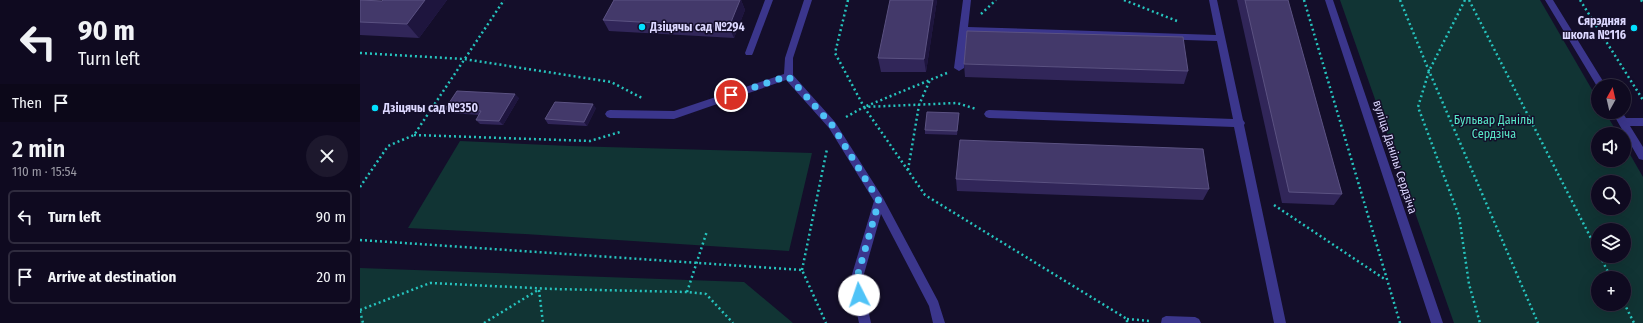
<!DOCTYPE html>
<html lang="en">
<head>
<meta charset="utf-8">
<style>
	:root { --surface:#0f0a20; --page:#1d182d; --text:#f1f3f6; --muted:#9b9aa5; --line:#2f2b3e }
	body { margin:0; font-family:"Fira Sans Condensed",sans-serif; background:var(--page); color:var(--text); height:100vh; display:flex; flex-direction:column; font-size:15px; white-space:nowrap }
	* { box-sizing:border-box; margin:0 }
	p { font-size:13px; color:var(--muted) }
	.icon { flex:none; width:22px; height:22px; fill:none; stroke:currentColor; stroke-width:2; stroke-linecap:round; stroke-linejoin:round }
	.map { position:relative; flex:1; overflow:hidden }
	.details { display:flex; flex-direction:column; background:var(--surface); width:360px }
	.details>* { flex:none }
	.top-card { background:#0f0a20; color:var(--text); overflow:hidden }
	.needle { width:26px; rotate:8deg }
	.buttons { position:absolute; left:1231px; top:79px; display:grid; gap:8px }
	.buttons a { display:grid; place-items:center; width:40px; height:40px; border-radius:50%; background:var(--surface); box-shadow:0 4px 16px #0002,0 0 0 1px var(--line); font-size:20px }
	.pin { position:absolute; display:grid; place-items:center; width:34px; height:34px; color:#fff; margin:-17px; border:2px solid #fff; border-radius:50%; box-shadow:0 1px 4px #0007 }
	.me { position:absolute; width:44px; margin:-22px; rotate:356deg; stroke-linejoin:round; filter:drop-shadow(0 0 3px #0008) }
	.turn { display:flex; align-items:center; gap:14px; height:84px; padding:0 12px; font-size:18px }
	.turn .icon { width:52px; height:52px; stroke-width:2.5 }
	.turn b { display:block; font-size:28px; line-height:34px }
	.then { display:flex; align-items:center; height:38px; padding:0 12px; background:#0003; gap:8px; font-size:15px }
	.round { display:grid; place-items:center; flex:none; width:42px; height:42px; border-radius:21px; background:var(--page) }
	.summary { display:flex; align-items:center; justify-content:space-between; height:68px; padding:0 12px }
	h1 { font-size:24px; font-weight:600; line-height:30px }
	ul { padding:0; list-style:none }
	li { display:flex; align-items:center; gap:12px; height:54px; margin:0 8px 6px; padding:0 4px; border:2px solid var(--line); border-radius:6px }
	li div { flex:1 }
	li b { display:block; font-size:15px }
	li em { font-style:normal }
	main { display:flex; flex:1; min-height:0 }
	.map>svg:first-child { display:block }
</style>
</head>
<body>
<main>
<section class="details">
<div class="top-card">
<div class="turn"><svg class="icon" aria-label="left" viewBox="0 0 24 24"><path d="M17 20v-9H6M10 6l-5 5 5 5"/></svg><div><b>90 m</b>Turn left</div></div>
<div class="then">Then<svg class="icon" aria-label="arrive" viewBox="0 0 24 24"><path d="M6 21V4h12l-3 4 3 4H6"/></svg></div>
</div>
<div class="summary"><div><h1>2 min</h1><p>110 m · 15:54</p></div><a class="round"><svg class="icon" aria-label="close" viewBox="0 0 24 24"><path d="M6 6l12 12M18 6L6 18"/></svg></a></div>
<ul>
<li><svg class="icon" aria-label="left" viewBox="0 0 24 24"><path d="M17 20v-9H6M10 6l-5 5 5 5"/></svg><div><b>Turn left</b></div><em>90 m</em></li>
<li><svg class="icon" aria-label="arrive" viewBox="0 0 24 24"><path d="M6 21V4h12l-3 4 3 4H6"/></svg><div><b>Arrive at destination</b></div><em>20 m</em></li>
</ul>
</section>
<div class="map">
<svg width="1283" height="323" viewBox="0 0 1283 323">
	<rect width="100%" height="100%" fill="#140e2a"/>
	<path fill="#113434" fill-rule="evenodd" d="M 980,0 L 1180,0 L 1238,100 L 1238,112 L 1245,112 L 1258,134 L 1238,134 L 1238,160 L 1264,160 L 1264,144 L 1283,177 L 1283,323 L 1094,323 ZM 1238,182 L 1264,182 L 1264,208 L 1238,208 ZM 1238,230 L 1264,230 L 1264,256 L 1238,256 ZM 1238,278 L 1264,278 L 1264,304 L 1238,304 Z
		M 100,141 L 210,146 L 452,153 L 429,251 L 165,234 L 48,228 Z
		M 0,268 L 384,282 L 433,323 L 0,323 Z"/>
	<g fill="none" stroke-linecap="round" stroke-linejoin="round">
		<path stroke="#26c4be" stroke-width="2.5" stroke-dasharray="2 3" stroke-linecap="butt" d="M 488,0 L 475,53 L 504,107
			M 764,0 L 817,21
			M 944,0 L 1040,323
			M 1040,0 L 1069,71 L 1178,323
			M 1105,0 L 1069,71 L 1058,107 L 1099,216 L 1109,284 L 1120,323
			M 1109,0 L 1238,252
			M 1220,0 L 1283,100
			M 1281,0 L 1283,3
			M 621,14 L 636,0
			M 0,53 L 104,59 L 251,82 L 282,98
			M 587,73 L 504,107 L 565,195 L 767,319 L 767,323
			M 486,117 L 504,107 L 597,103 L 616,109
			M 54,135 L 230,141 L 260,132
			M 548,170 L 559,105 L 570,80
			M 0,187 L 28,146 L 54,135 L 144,0
			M 914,205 L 1026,280
			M 0,240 L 442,270 L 466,323
			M 1240,256 L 1251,278
			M 442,270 L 467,149
			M 179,290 L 183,323
			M 327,292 L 347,231
			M 1264,303 L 1274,323
			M 0,310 L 70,283 L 194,289 L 327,292 L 346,294 L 373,323
			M 0,311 L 3,323
			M 767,319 L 790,321
			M 124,323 L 178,290"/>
		<path fill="#3b368c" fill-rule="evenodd" d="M 405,0 L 413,0 L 393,53 L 392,55 L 386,55 L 385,53 Z
			M 444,0 L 452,0 L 433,58 L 433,75 L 475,122 L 523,198 L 578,301 L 585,323 L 573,323 L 569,306 L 521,214 L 502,281 L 511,323 L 499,323 L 490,281 L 514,201 L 469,128 L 426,80 L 314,119 L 250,118 L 247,117 L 245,114 L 247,111 L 250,110 L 314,111 L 424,74 L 425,58 Z
			M 603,0 L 611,0 L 608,27 L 856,35 L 849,0 L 857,0 L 883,120 L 885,123 L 884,125 L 926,323 L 914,323 L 874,127 L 629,118 L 626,117 L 624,114 L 626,111 L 629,110 L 873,119 L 857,41 L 607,33 L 604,68 L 599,71 L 594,68 Z
			M 965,0 L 973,0 L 1083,323 L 1071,323 Z
			M 1185,0 L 1193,0 L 1246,86 L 1238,86 L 1238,88 Z
			M 1252,112 L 1262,112 L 1266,118 L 1283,118 L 1283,126 L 1270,126 L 1283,147 L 1283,160 L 1279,159 Z
			M 806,316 L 835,317 L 839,319 L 841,323 L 801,323 L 802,318 Z"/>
	</g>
	<path fill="#312659" d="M 0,0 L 22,1 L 87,0 L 59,38 L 0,35 Z
		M 254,0 L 381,0 L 385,10 L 374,38 L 249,31 L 243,20 Z
		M 577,0 L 566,72 L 521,72 L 518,58 Z
		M 877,0 L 928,0 L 982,194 L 974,205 L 922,203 Z
		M 604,64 L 828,71 L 824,84 L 605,77 Z
		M 159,98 L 143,125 L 120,124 L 116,120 L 119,115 L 90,113 L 85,109 Z
		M 236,108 L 227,126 L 188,124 L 185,119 Z
		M 599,113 L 599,117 L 597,135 L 565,134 L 565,130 Z
		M 596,179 L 849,189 L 843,200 L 597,191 Z"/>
	<path fill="#1e153e" d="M 65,0 L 87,0 L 59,38 L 47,24 Z
		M 380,0 L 381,0 L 385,10 L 374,38 L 369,27 Z
		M 573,0 L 577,0 L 566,72 L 564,59 Z
		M 155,94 L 159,98 L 143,125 L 139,121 Z
		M 233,104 L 236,108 L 227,126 L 224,122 Z
		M 599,113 L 599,117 L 597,135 L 597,131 Z"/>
	<path fill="#43396a" stroke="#5b5282" d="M 0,0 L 22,1 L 23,0 L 65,0 L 47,24 L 0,22 Z
		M 254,0 L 380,0 L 369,27 L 243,20 Z
		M 530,0 L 573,0 L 564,59 L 518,58 Z
		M 885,0 L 928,0 L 982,194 L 929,192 Z
		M 607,31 L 823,37 L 828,71 L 604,64 Z
		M 97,91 L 155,94 L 139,121 L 116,120 L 121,111 L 85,109 Z
		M 195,102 L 233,104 L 224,122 L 185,119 Z
		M 567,112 L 599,113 L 597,131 L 565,130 Z
		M 600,140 L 843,149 L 849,189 L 596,179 Z"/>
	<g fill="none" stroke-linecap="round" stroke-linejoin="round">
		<path stroke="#4fc3f7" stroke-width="7" stroke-dasharray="0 12.6" d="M 371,95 L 428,76 L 472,125 L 519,201 L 496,281 L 499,295"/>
	</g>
	<g fill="#03e0ff" stroke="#140e2a" stroke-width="1.5">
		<circle cx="282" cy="27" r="4"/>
		<circle cx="1274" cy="28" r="4"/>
		<circle cx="15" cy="108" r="4"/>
	</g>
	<g text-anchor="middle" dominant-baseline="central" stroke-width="3" stroke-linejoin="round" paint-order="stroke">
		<g font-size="12" font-weight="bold" fill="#dcd7ff" stroke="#140e2a" text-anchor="start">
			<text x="1266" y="21" text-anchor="end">Сярэдняя<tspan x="1266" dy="14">школа №116</tspan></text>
			<text x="290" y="27">Дзіцячы сад №294</text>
			<text x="23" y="108">Дзіцячы сад №350</text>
		</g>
		<g font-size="12" fill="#59e9c8" stroke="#140e2a">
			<text x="1134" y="120">Бульвар Данілы<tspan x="1134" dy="14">Сердзіча</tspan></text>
		</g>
		<g font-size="12" fill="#dcd7ff" stroke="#140e2a">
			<text transform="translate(1035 157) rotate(72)">вуліца Данілы Сердзіча</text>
		</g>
	</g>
</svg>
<div class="buttons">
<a><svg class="needle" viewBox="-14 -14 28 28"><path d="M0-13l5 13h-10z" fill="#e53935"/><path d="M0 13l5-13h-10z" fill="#9b9aa5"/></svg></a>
<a><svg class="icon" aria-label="sound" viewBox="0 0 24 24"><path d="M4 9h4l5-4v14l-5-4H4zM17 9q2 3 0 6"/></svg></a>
<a><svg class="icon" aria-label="search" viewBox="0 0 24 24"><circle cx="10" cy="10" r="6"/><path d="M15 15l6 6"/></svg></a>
<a><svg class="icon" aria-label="layers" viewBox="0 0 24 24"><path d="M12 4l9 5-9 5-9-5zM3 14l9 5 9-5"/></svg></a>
<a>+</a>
</div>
<div class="pin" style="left:371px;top:95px;background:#d93025"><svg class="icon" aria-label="arrive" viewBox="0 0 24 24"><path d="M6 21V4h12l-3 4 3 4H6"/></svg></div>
<svg class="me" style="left:499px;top:295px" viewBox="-20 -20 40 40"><circle r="19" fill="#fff"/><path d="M0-13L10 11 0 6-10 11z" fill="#4fc3f7"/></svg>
</div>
</main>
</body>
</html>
